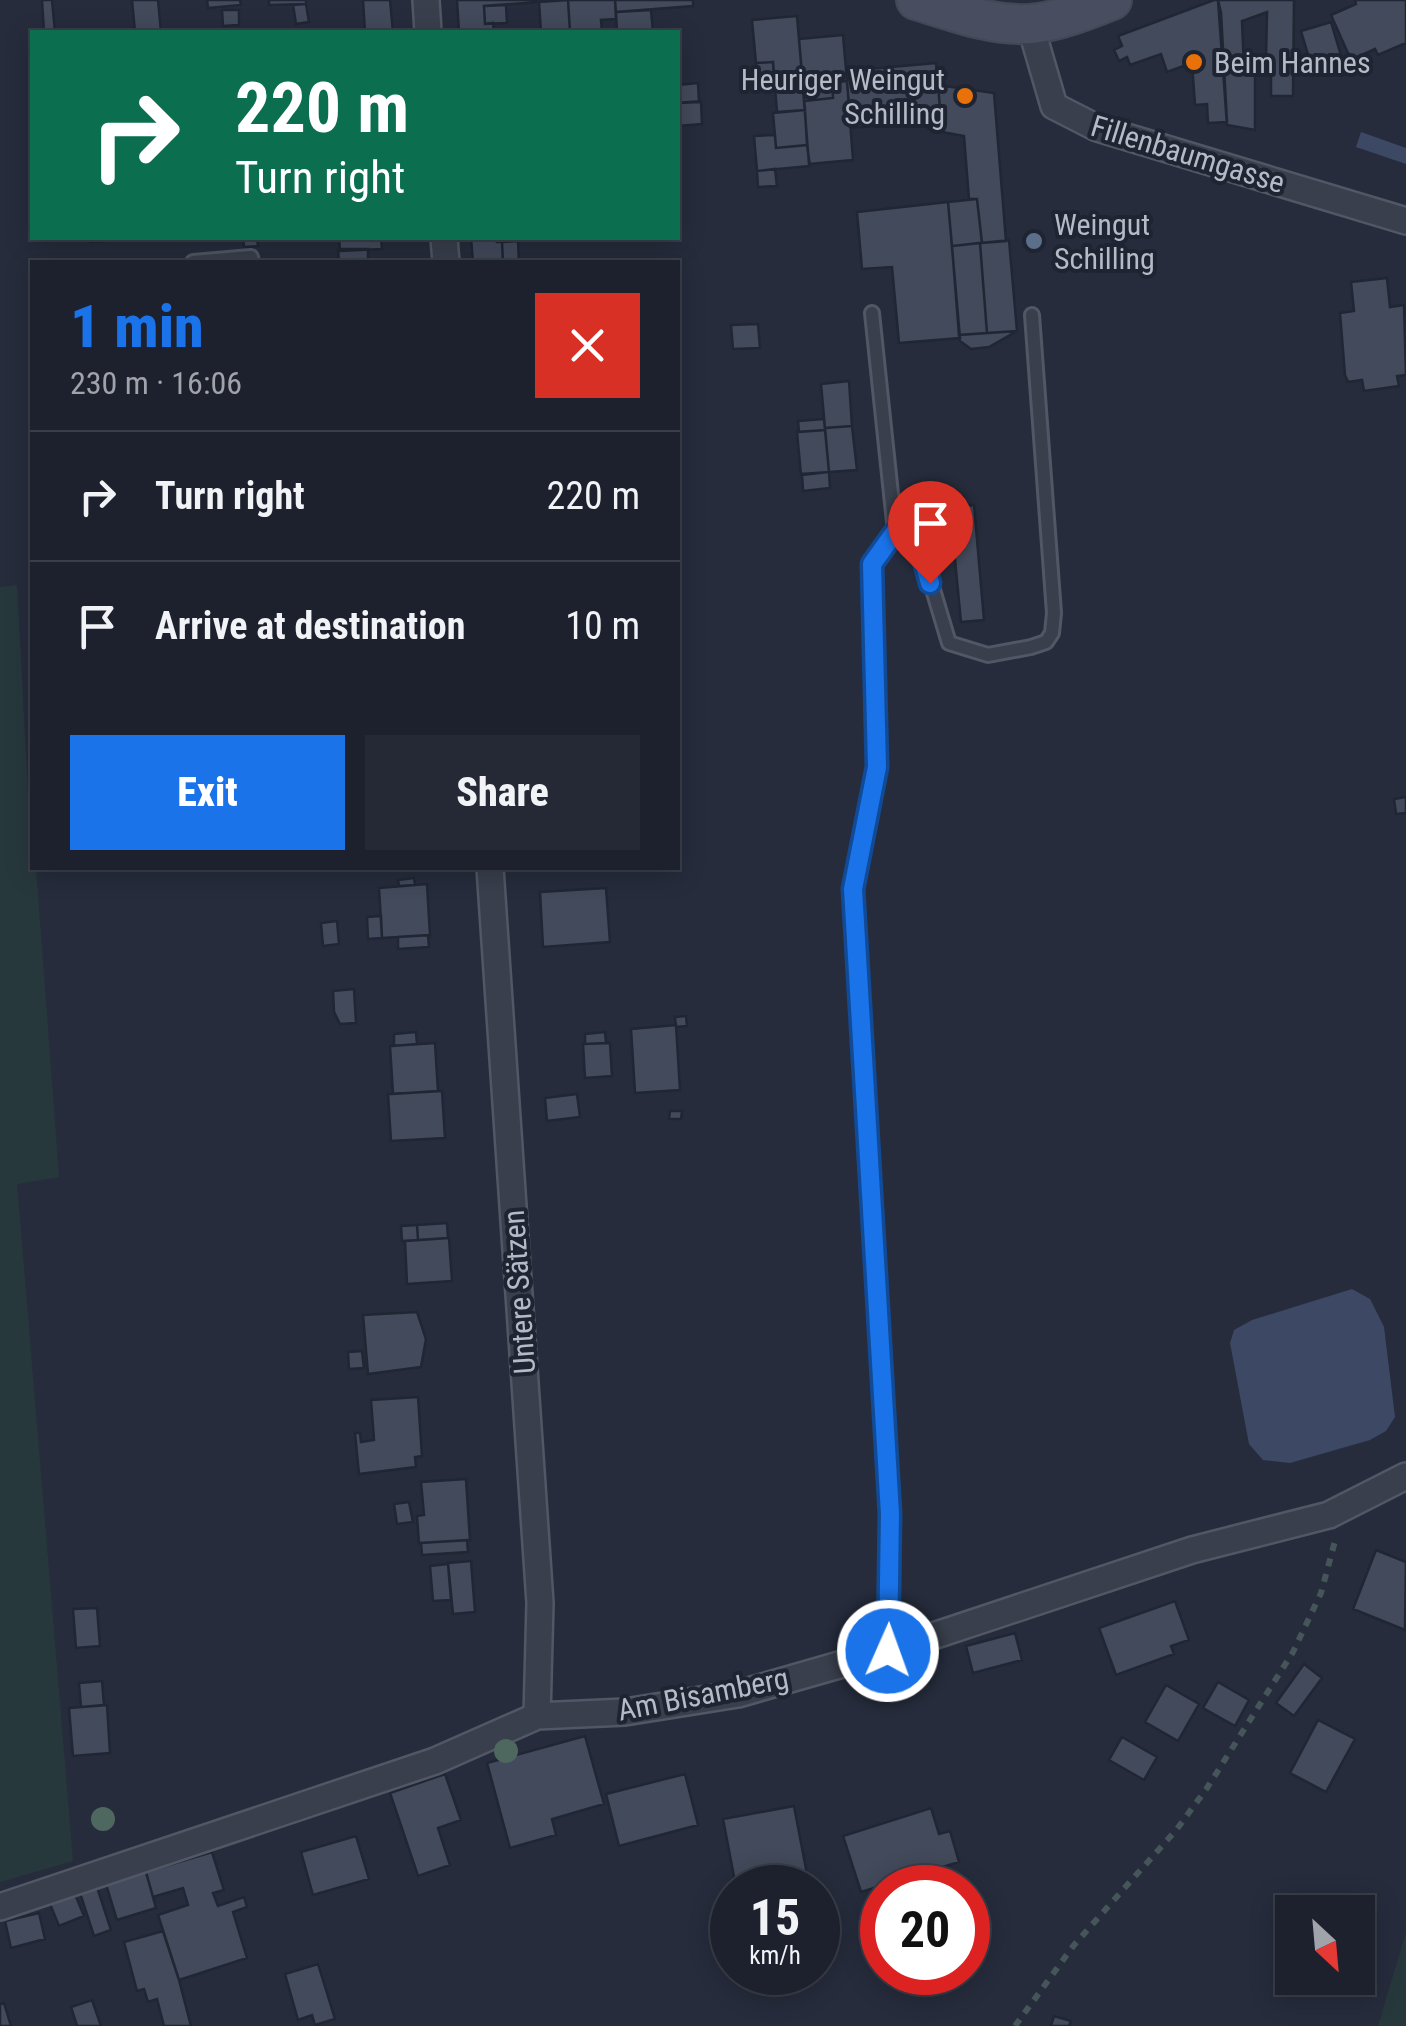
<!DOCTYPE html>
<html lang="en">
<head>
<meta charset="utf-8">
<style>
	:root { --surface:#1c212d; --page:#252935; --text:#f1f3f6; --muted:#a0a3aa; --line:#3a3e49; --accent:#1a73e8 }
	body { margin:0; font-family:"Roboto Condensed",sans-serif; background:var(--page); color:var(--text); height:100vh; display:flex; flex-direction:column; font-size:38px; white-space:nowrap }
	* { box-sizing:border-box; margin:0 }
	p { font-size:32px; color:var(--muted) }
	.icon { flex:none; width:55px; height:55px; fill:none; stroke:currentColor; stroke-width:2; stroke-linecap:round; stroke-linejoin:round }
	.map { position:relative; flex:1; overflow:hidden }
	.side { position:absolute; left:30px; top:260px; width:650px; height:610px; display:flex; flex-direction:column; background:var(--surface); border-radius:0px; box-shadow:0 5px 25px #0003,0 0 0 2px var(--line) }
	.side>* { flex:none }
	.top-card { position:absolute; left:30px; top:30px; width:650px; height:210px; border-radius:0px; box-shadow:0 5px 25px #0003,0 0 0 2px var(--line); background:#0b6e4f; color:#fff; overflow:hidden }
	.needle { width:65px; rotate:154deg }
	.fabs { position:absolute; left:1275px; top:1895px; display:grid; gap:20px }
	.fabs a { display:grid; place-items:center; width:100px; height:100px; border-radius:0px; background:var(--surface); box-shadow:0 5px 25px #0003,0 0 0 2px var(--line); font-size:50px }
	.speed { position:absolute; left:710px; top:1865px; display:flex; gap:20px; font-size:50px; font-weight:700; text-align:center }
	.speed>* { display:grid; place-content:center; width:130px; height:130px; border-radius:50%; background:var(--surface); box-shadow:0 5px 25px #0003,0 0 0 2px var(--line); line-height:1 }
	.speed small { font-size:25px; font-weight:400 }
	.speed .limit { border:15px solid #d22; background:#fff; color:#111 }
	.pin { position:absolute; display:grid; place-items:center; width:85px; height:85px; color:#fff; margin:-102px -42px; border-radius:50% 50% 50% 0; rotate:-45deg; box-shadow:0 0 10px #0007 }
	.pin .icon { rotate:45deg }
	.me { position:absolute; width:110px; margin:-55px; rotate:2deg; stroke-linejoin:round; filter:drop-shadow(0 0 8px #0008) }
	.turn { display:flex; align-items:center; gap:35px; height:210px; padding:0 40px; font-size:45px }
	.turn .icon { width:130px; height:130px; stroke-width:2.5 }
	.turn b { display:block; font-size:70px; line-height:85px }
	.round { display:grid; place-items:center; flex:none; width:105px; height:105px; border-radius:0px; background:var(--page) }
	.summary { display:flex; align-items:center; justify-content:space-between; height:170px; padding:0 40px }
	h1 { font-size:60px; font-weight:800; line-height:75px; color:var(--accent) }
	.button { display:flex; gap:20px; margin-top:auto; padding:20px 40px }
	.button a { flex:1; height:115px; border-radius:0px; background:var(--accent); color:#fff; font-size:40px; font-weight:800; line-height:115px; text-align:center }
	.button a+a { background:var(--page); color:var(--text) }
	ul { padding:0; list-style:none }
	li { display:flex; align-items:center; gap:30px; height:130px; padding:0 40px; border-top:2px solid var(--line) }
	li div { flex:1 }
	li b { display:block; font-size:38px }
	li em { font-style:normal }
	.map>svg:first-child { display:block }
</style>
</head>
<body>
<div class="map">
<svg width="1406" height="2026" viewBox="0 0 1406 2026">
	<rect width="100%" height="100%" fill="#262c3c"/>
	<path fill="#27383d" d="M 17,585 L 32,868 L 36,868 L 59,1177 L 17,1184 L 73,1861 L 0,1882 L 0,587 Z
		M 1406,1932 L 1406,2026 L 1378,2026 Z"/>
	<path fill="#3c4864" d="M 1361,132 L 1406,148 L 1406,164 L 1356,147 Z
		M 1352,1289 L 1370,1299 L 1384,1327 L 1395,1417 L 1386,1431 L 1370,1440 L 1290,1463 L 1263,1460 L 1249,1444 L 1230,1343 L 1234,1330 L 1252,1320 Z"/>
	<path fill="#424a5b" stroke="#202633" stroke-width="2.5" d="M 42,0 L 52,0 L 55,32 L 44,32 Z
		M 132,0 L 158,0 L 161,32 L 135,32 Z
		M 207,0 L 240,0 L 241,5 L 208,8 Z
		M 269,0 L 306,0 L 306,4 L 269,5 Z
		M 363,0 L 390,0 L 393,32 L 365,32 Z
		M 457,0 L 567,0 L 484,6 L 485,24 L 493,23 L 494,32 L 459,32 Z
		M 568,0 L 570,32 L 541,32 L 539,2 Z
		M 568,0 L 615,0 L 616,19 L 601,20 L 602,32 L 570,32 Z
		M 615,0 L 693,0 L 693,6 L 616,12 Z
		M 1214,0 L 1218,0 L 1221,13 L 1227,122 L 1208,123 L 1207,104 L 1195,105 L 1192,63 L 1167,72 L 1161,54 L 1130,65 L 1127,57 L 1119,61 L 1114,50 L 1122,46 L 1118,36 Z
		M 1218,0 L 1294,0 L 1293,96 L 1271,96 L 1271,58 L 1266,58 L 1267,12 L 1242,21 L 1244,69 L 1255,69 L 1255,130 L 1227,125 Z
		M 1355,0 L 1406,0 L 1406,43 L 1378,55 L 1375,49 L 1351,60 L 1331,15 L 1356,4 Z
		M 306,4 L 309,22 L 296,24 L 293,5 Z
		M 506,5 L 507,23 L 485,24 L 484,6 Z
		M 222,10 L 239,10 L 239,25 L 223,26 Z
		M 651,10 L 653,32 L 617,32 L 616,12 Z
		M 797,16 L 805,110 L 777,112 L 773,62 L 756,63 L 752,20 Z
		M 1331,22 L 1342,59 L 1312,68 L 1301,31 Z
		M 843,35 L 847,81 L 803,85 L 799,39 Z
		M 773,62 L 774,79 L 758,80 L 756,63 Z
		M 936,63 L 941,120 L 851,128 L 846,71 Z
		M 847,81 L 853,160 L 809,164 L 804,101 L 833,98 L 832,82 Z
		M 832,82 L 833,98 L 804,101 L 803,85 Z
		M 698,83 L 699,102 L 678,103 L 678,85 Z
		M 938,85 L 994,93 L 1006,241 L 982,243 L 977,199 L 969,199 L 964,136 L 942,132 Z
		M 701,101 L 702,124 L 678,126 L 678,103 Z
		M 805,110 L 807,145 L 776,148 L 773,113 Z
		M 941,120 L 941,128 L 928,129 L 928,121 Z
		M 775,135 L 776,148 L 807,145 L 810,166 L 757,171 L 754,136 Z
		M 775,169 L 777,186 L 758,187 L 757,171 Z
		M 977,199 L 982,243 L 952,246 L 948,202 Z
		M 948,202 L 960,338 L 899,343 L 892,267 L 862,269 L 857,212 Z
		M 91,238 L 122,238 L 122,240 L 91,242 Z
		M 243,238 L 257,238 L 258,246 L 244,247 Z
		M 339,238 L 381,238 L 382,249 L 340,251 Z
		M 471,238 L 497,238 L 497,242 L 502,242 L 503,262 L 473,262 Z
		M 1009,240 L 1017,331 L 987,333 L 980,243 Z
		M 518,241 L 519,262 L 503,262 L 502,242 Z
		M 980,243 L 987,333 L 959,335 L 952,246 Z
		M 338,249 L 368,249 L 368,262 L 339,262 Z
		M 1387,278 L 1390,307 L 1404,305 L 1406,375 L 1397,376 L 1399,386 L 1364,391 L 1362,380 L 1348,382 L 1345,375 L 1340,313 L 1354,311 L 1351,282 Z
		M 758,324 L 760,348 L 733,349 L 731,325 Z
		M 1017,331 L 989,347 L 971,349 L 960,341 L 959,335 Z
		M 849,381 L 852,426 L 825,428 L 821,384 Z
		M 824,419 L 825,430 L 799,432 L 798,421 Z
		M 852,426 L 857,470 L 829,472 L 825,428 Z
		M 825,430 L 829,472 L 801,475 L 797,432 Z
		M 829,472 L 830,488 L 803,491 L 802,474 Z
		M 974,505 L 984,620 L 961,622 L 950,508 Z
		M 1406,797 L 1406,813 L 1396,814 L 1394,799 Z
		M 414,878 L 415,885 L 399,886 L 398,880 Z
		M 427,884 L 430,935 L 382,938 L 379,888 Z
		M 606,888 L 610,942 L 543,947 L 540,892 Z
		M 381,916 L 382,938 L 368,939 L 367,917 Z
		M 337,921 L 339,944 L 323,946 L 321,923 Z
		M 428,935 L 429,947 L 398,949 L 398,937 Z
		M 354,989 L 356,1023 L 340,1024 L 334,1012 L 333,991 Z
		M 686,1016 L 687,1026 L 676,1027 L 675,1017 Z
		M 676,1025 L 680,1090 L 635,1093 L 631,1029 Z
		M 416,1032 L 417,1044 L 394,1046 L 394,1034 Z
		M 605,1032 L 606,1043 L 585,1044 L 585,1034 Z
		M 435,1043 L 438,1091 L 393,1094 L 390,1046 Z
		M 610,1043 L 612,1076 L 585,1078 L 583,1044 Z
		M 442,1091 L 445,1138 L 391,1141 L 388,1094 Z
		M 577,1094 L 580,1117 L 547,1121 L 545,1098 Z
		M 670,1111 L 682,1111 L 681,1119 L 669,1119 Z
		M 447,1223 L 448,1238 L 418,1240 L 417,1225 Z
		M 417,1225 L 418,1240 L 402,1241 L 401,1226 Z
		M 449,1238 L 452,1281 L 407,1284 L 405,1241 Z
		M 417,1312 L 426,1339 L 421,1367 L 368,1374 L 363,1315 Z
		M 362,1351 L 364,1368 L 349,1369 L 348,1352 Z
		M 418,1397 L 422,1456 L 415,1457 L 416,1467 L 359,1474 L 355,1433 L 360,1433 L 361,1442 L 374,1440 L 371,1400 Z
		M 466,1479 L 470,1540 L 419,1543 L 417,1516 L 424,1515 L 421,1482 Z
		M 409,1502 L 413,1522 L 397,1524 L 394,1504 Z
		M 467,1540 L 468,1552 L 422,1555 L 421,1543 Z
		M 1376,1550 L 1406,1562 L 1405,1630 L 1353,1609 Z
		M 471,1561 L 475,1612 L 453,1614 L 448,1563 Z
		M 448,1564 L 451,1600 L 433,1601 L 430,1566 Z
		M 1175,1601 L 1189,1640 L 1171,1646 L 1174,1654 L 1116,1675 L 1099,1628 Z
		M 97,1608 L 100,1646 L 76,1648 L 73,1609 Z
		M 1015,1633 L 1022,1660 L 973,1673 L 966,1646 Z
		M 1304,1664 L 1322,1678 L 1294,1716 L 1276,1703 Z
		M 102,1681 L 104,1705 L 81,1707 L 79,1683 Z
		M 1218,1682 L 1249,1700 L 1235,1726 L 1203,1708 Z
		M 1166,1685 L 1199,1704 L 1178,1741 L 1145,1722 Z
		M 107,1705 L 110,1753 L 73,1756 L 69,1708 Z
		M 1318,1720 L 1355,1739 L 1326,1792 L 1290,1773 Z
		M 585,1736 L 604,1804 L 552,1819 L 556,1835 L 510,1848 L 487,1763 Z
		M 1122,1737 L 1157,1757 L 1144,1780 L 1109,1760 Z
		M 445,1774 L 461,1820 L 438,1828 L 450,1865 L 418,1876 L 390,1793 Z
		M 685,1774 L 698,1825 L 619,1846 L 606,1794 Z
		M 794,1806 L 807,1874 L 736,1887 L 723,1819 Z
		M 931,1808 L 939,1834 L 950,1831 L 959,1862 L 861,1892 L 843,1836 Z
		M 356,1836 L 369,1879 L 313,1895 L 301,1852 Z
		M 212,1852 L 224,1890 L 213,1893 L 218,1906 L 244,1897 L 247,1907 L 233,1912 L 247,1958 L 179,1980 L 158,1915 L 188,1905 L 183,1888 L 153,1897 L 146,1872 Z
		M 146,1872 L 156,1908 L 117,1920 L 106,1884 Z
		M 97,1887 L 111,1930 L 94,1936 L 80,1893 Z
		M 75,1894 L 84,1916 L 59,1926 L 50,1904 Z
		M 39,1913 L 45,1939 L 11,1948 L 5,1921 Z
		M 163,1931 L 179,1980 L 191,2026 L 164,2026 L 157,1999 L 148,2002 L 144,1989 L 137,1991 L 124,1942 Z
		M 318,1964 L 335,2019 L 315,2025 L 312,2015 L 298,2020 L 285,1974 Z
		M 92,2000 L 101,2026 L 77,2026 L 71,2007 Z
		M 4,2003 L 11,2026 L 0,2026 L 0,2004 Z
		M 1054,2016 L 1071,2021 L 1069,2026 L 1051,2026 Z"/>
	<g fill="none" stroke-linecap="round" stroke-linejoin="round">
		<defs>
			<path id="lane" d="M 193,262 L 251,257 L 252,262
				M 872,313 L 895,532 L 872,564 L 877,678 L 877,767 L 853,889 L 892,1547 L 888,1651
				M 895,532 L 919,543 L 949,643 L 988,655 L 1031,647 L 1046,642 L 1052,633 L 1054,613 L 1032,315"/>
			<path id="street" d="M 426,0 L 428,32
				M 1030,24 L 1054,106 L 1097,128 L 1406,221
				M 444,238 L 446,262
				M 490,868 L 540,1603 L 537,1716
				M 0,1907 L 435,1761 L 537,1716 L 625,1712 L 738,1694 L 888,1651 L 1192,1550 L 1329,1515 L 1406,1476"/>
			<path id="secondary" d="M 916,0 C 952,11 991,26 1030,24 C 1057,22 1087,10 1112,0"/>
		</defs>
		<use href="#lane" stroke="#515764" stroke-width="18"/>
		<use href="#street" stroke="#515764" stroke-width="30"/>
		<use href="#secondary" stroke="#424855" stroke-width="42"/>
		<path stroke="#45555a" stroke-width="6" stroke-dasharray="8 8" stroke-linecap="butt" d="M 1015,2026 L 1074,1945 L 1177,1829 L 1207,1788 L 1293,1652 L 1321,1593 L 1335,1541"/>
		<use href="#lane" stroke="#393f4c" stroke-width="12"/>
		<use href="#street" stroke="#393f4c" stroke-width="25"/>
		<use href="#secondary" stroke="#484d5f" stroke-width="38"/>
	</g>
	<g fill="#4e675f">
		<circle cx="506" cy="1751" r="12"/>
		<circle cx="103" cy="1819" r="12"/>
	</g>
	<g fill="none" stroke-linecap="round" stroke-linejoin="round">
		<defs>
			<path id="route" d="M 888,1651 L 890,1514 L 853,889 L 877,767 L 872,564 L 895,532 L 919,543 L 930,583"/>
		</defs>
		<use href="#route" stroke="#114b97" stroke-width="25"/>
		<use href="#route" stroke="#1a73e8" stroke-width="18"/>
	</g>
	<g fill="#e8710a" stroke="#1e2431" stroke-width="4">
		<circle cx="1194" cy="62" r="10"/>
		<circle cx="965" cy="96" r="10"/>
	</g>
	<circle fill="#5c6f8a" stroke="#1e2431" stroke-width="4" cx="1034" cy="241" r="10"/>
	<g text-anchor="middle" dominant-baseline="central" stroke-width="8" stroke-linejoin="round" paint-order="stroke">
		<g font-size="30" fill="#b5bac7" stroke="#1e2431" text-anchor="start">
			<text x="1214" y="62">Beim Hannes</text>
			<text x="945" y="79" text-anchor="end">Heuriger Weingut<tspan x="945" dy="34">Schilling</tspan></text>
			<text x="1054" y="224">Weingut<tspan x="1054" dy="34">Schilling</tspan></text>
		</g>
		<g font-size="30" fill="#b5bac7" stroke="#1e2431">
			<text transform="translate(1188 154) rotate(17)">Fillenbaumgasse</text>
			<text transform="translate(519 1292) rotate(-94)">Untere Sätzen</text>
			<text transform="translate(703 1694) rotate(-11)">Am Bisamberg</text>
		</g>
	</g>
</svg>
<div class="fabs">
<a><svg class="needle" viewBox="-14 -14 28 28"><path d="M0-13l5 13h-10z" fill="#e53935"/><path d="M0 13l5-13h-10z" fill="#a0a3aa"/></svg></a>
</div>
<div class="speed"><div>15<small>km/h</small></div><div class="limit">20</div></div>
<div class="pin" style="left:930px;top:583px;background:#d93025"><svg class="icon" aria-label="arrive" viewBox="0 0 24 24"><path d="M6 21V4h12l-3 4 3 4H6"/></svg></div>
<svg class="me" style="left:888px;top:1651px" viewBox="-20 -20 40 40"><circle r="17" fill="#1a73e8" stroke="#fff" stroke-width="3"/><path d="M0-11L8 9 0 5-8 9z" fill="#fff"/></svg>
<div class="top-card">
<div class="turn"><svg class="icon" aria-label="right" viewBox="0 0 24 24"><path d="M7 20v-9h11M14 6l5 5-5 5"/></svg><div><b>220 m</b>Turn right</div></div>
</div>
<section class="side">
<div class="summary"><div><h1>1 min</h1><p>230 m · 16:06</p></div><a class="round" style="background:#d93025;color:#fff"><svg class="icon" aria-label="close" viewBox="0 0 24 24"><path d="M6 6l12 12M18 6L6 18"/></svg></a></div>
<ul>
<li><svg class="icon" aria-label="right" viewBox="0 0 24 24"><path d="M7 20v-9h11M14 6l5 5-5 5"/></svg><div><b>Turn right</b></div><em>220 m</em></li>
<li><svg class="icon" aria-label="arrive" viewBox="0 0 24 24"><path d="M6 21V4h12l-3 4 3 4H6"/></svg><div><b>Arrive at destination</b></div><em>10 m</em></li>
</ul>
<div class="button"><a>Exit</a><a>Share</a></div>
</section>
</div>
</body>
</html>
